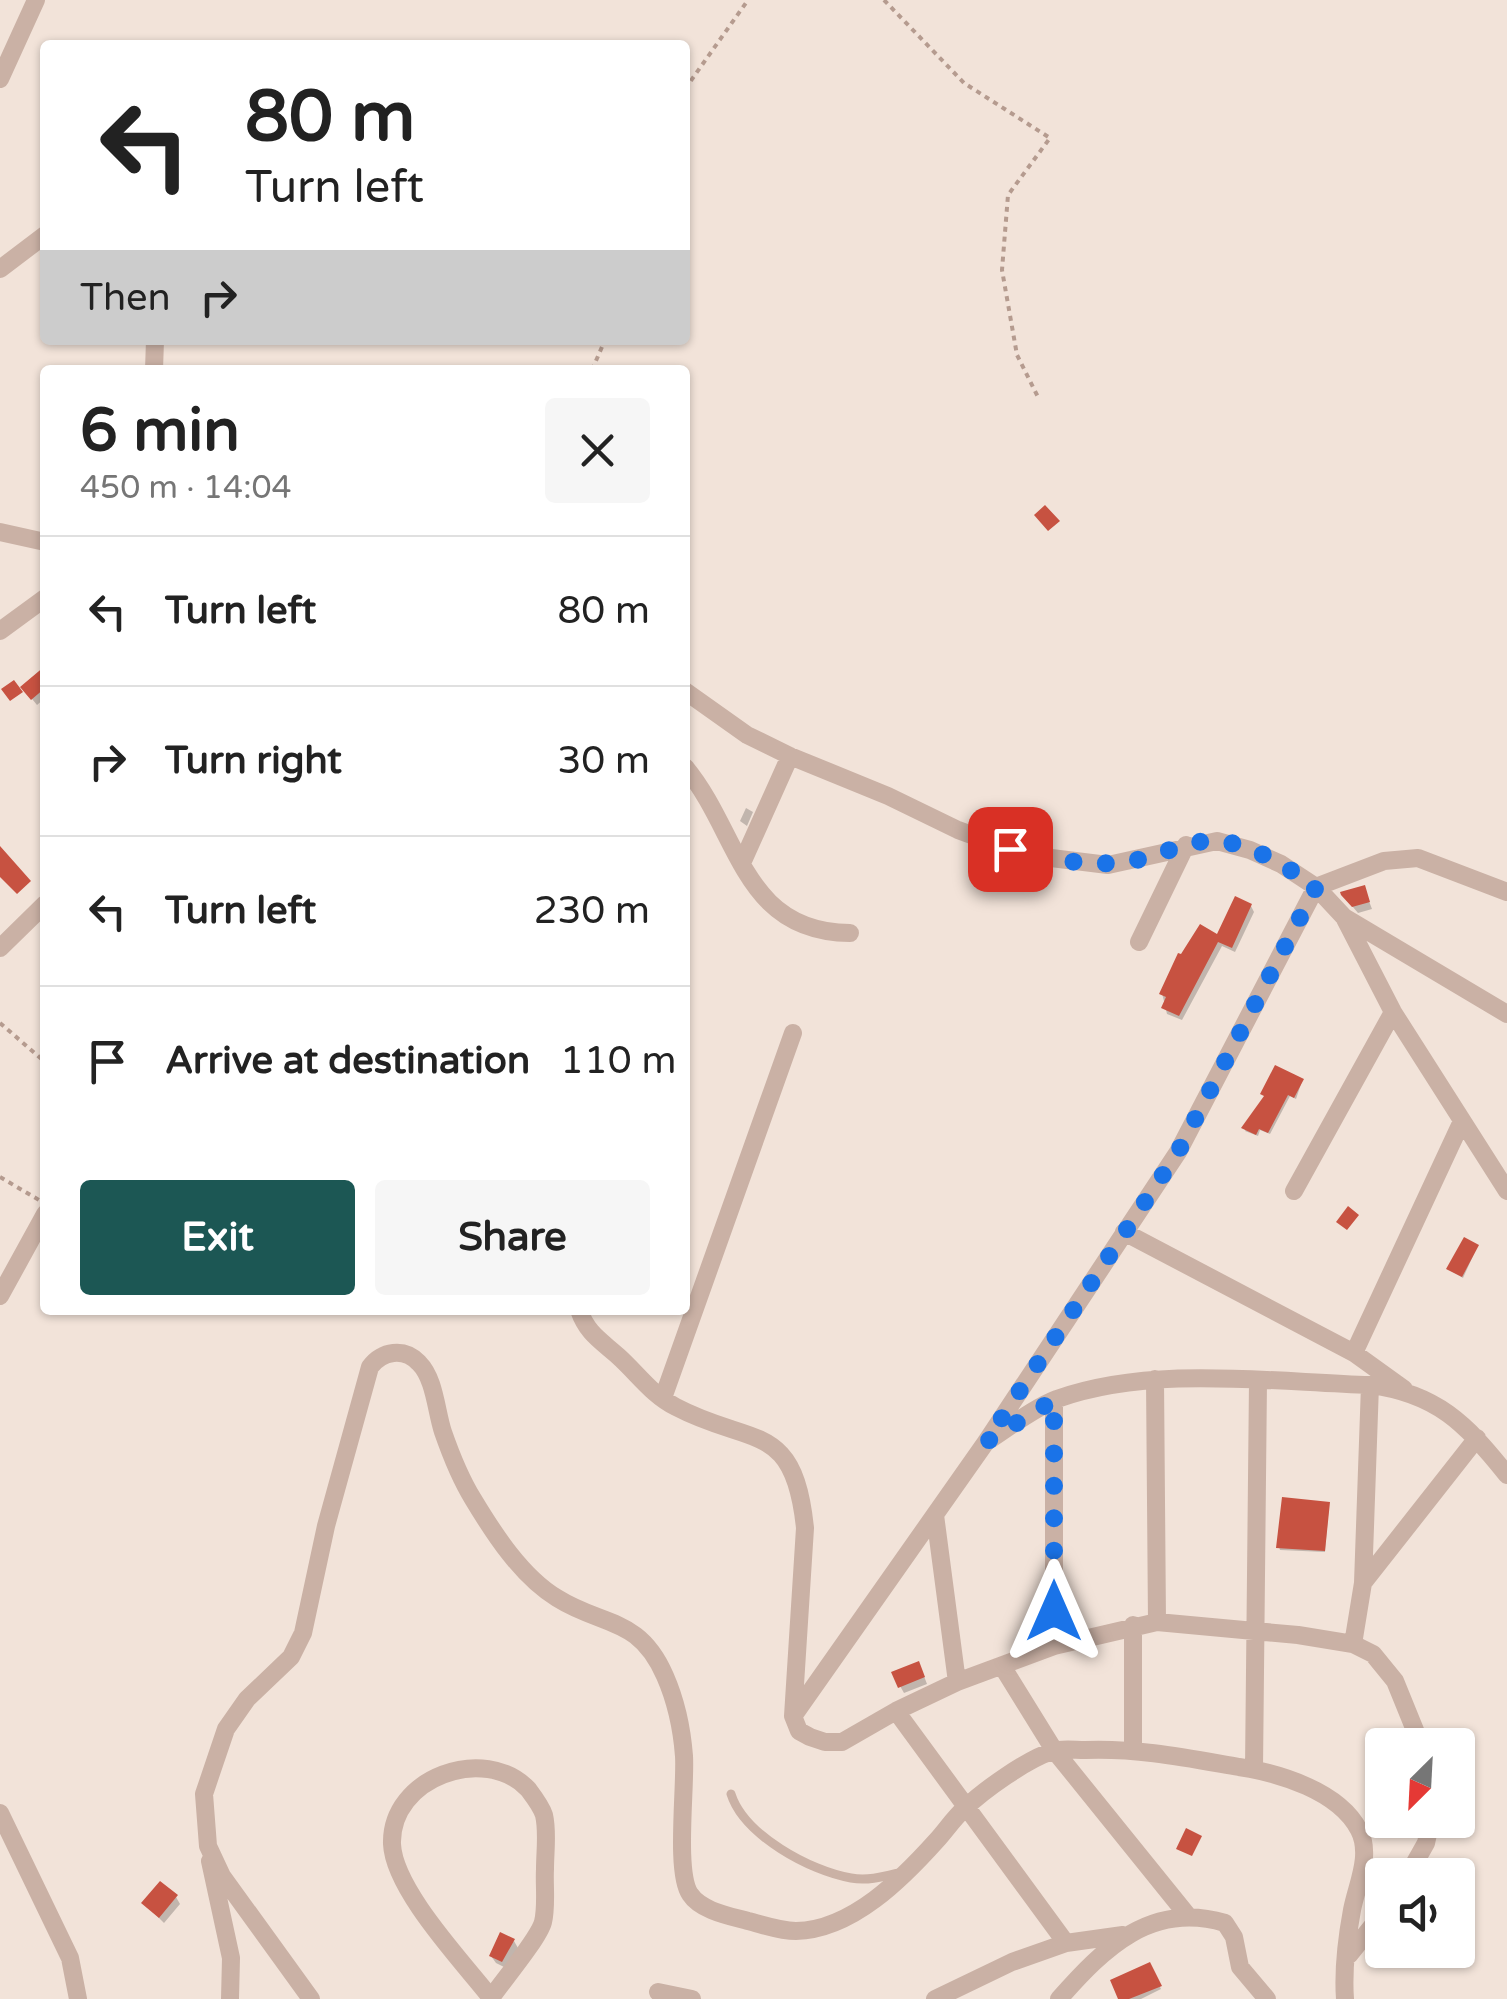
<!DOCTYPE html>
<html lang="en">
<head>
<meta charset="utf-8">
<style>
	:root { --surface:#fff; --page:#f6f6f6; --text:#222; --muted:#767676; --line:#e0e0e0; --accent:#1c5754 }
	body { margin:0; font-family:"Varela Round",sans-serif; background:var(--page); color:var(--text); height:100vh; display:flex; flex-direction:column; font-size:38px; white-space:nowrap }
	* { box-sizing:border-box; margin:0 }
	p { font-size:32px; color:var(--muted) }
	.icon { flex:none; width:55px; height:55px; fill:none; stroke:currentColor; stroke-width:2; stroke-linecap:round; stroke-linejoin:round }
	.map { position:relative; flex:1; overflow:hidden }
	.panel { position:absolute; left:40px; top:365px; width:650px; height:950px; display:flex; flex-direction:column; background:var(--surface); border-radius:10px; box-shadow:0 2px 8px #0004 }
	.panel>* { flex:none }
	.banner { position:absolute; left:40px; top:40px; width:650px; height:305px; border-radius:10px; box-shadow:0 2px 8px #0004; background:#fff; color:var(--text); overflow:hidden }
	.needle { width:65px; rotate:204deg }
	.fabs { position:absolute; left:1365px; top:1728px; display:grid; gap:20px }
	.fabs a { display:grid; place-items:center; width:110px; height:110px; border-radius:10px; background:var(--surface); box-shadow:0 2px 8px #0004; font-size:50px }
	.pin { position:absolute; display:grid; place-items:center; width:85px; height:85px; color:#fff; margin:-42px; border-radius:20px; box-shadow:0 5px 15px #0006 }
	.me { position:absolute; width:110px; margin:-55px; rotate:0deg; stroke-linejoin:round; filter:drop-shadow(0 0 8px #0008) }
	.turn { display:flex; align-items:center; gap:35px; height:210px; padding:0 40px; font-size:45px }
	.turn .icon { width:130px; height:130px; stroke-width:2.5 }
	.turn b { display:block; font-size:70px; line-height:85px }
	.then { display:flex; align-items:center; height:95px; padding:0 40px; background:#0003; gap:20px; font-size:38px }
	.round { display:grid; place-items:center; flex:none; width:105px; height:105px; border-radius:10px; background:var(--page) }
	.headline { display:flex; align-items:center; justify-content:space-between; height:170px; padding:0 40px }
	h1 { font-size:60px; font-weight:800; line-height:75px }
	.action { display:flex; gap:20px; margin-top:auto; padding:20px 40px }
	.action a { flex:1; height:115px; border-radius:10px; background:var(--accent); color:#fff; font-size:40px; font-weight:800; line-height:115px; text-align:center }
	.action a+a { background:var(--page); color:var(--text) }
	ul { padding:0; list-style:none }
	li { display:flex; align-items:center; gap:30px; height:150px; padding:0 40px; border-top:2px solid var(--line) }
	li div { flex:1 }
	li b { display:block; font-size:38px }
	li em { font-style:normal }
	.map>svg:first-child { display:block }
</style>
</head>
<body>
<div class="map">
<svg width="1507" height="1999" viewBox="0 0 1507 1999">
	<rect width="100%" height="100%" fill="#f2e3d9"/>
	<path fill="#0003" d="M 45,674 L 45,698 L 37,705 L 28,694 Z
		M 746,808 L 753,812 L 747,826 L 740,821 Z
		M 1364,888 L 1372,909 L 1358,913 L 1347,900 Z
		M 1251,906 L 1254,912 L 1235,952 L 1222,946 L 1182,1020 L 1167,1014 L 1162,993 Z
		M 1302,1081 L 1296,1099 L 1290,1096 L 1270,1134 L 1260,1130 L 1258,1136 L 1245,1131 L 1265,1098 Z
		M 1477,1247 L 1463,1278 L 1451,1271 Z
		M 1329,1505 L 1325,1552 L 1280,1550 L 1279,1547 Z
		M 922,1671 L 927,1684 L 904,1693 L 900,1686 Z
		M 176,1897 L 180,1904 L 164,1923 L 144,1903 Z
		M 514,1941 L 518,1948 L 506,1968 L 496,1963 L 491,1956 Z
		M 1149,1965 L 1161,1989 L 1141,1999 L 1121,1999 Z"/>
	<path fill="#c75241" d="M 1045,505 L 1060,521 L 1048,531 L 1034,515 Z
		M 45,666 L 45,688 L 31,700 L 20,687 Z
		M 14,680 L 23,692 L 10,701 L 1,689 Z
		M 0,846 L 31,881 L 17,894 L 0,877 Z
		M 1365,885 L 1370,902 L 1352,907 L 1341,895 L 1340,892 Z
		M 1235,896 L 1252,904 L 1232,948 L 1218,942 L 1179,1016 L 1161,1008 L 1166,997 L 1159,994 L 1178,953 L 1181,954 L 1200,924 L 1217,934 Z
		M 1275,1065 L 1304,1079 L 1294,1098 L 1288,1095 L 1268,1133 L 1259,1129 L 1256,1135 L 1241,1128 L 1264,1096 L 1260,1094 Z
		M 1348,1206 L 1359,1215 L 1347,1230 L 1336,1222 Z
		M 1464,1237 L 1479,1245 L 1462,1277 L 1446,1269 Z
		M 1282,1497 L 1330,1502 L 1325,1551 L 1276,1548 Z
		M 919,1661 L 925,1677 L 898,1688 L 891,1672 Z
		M 1186,1828 L 1202,1836 L 1192,1856 L 1176,1849 Z
		M 160,1881 L 178,1895 L 159,1918 L 141,1903 Z
		M 500,1932 L 515,1939 L 502,1962 L 489,1956 Z
		M 1150,1962 L 1162,1986 L 1129,1999 L 1118,1999 L 1110,1980 Z"/>
	<g fill="none" stroke-linecap="round" stroke-linejoin="round">
		<path stroke="#b59b8f" stroke-width="4" stroke-dasharray="5 5" stroke-linecap="butt" d="M 884,0 L 964,83 L 1050,138 L 1008,195 L 1002,270 L 1017,355 L 1039,399
			M 685,89 L 748,0
			M 592,370 L 605,340
			M 0,1023 L 45,1062
			M 0,1177 L 39,1200"/>
		<path stroke="#cab1a5" stroke-width="9" d="M 731,1794 C 744,1835 810,1871 851,1878 C 867,1881 882,1877 898,1873"/>
		<path stroke="#cab1a5" stroke-width="18" d="M 0,79 L 36,0
			M 0,269 L 45,235
			M 154,370 L 155,340
			M 0,532 L 45,542
			M 0,631 L 45,598
			M 685,691 L 747,735 L 790,756 L 888,796 L 958,830 L 1010,849 L 1043,857 L 1108,865 L 1217,841 L 1250,850 L 1281,864 L 1316,887 L 1344,917 L 1507,1014
			M 685,767 C 740,833 742,932 850,933
			M 742,863 L 790,756
			M 1344,917 L 1393,1012 L 1507,1191
			M 1139,942 L 1186,845
			M 0,948 L 45,904
			M 1294,1191 L 1393,1012
			M 1124,1232 L 1354,1353 L 1404,1389
			M 0,1296 L 45,1214
			M 579,1310 C 587,1333 600,1340 618,1356 C 638,1374 652,1395 676,1407 C 752,1447 794,1420 805,1528 L 793,1716 L 799,1731 L 810,1737 L 825,1742 L 842,1742 L 896,1711 L 957,1682 L 1054,1646 L 1157,1622 L 1298,1635 L 1353,1644 L 1373,1654 L 1395,1681 L 1421,1745
			M 1354,1353 L 1462,1121
			M 1155,1379 L 1157,1622
			M 663,1398 L 793,1033
			M 1054,1400 L 1054,1646
			M 991,1439 C 1011,1426 1034,1408 1057,1399 C 1153,1365 1269,1382 1370,1385 C 1436,1393 1467,1424 1507,1475
			M 935,1515 L 957,1682
			M 1363,1583 L 1477,1438
			M 1133,1625 L 1133,1748
			M 1353,1644 L 1363,1583 L 1370,1385
			M 1002,1666 L 1054,1750 L 1188,1916
			M 896,1711 L 1066,1943
			M 794,1715 L 986,1442 L 1178,1152 L 1316,887 L 1384,861 L 1418,858 L 1507,892
			M 1254,1769 L 1258,1381
			M 0,1813 L 70,1958 L 78,1999
			M 210,1861 L 231,1958 L 230,1999
			M 1408,1875 L 1426,1843 L 1431,1820
			M 1349,1955 L 1382,1914
			M 658,1992 L 692,1999
			M 491,1998 C 502,1982 539,1938 543,1922 C 547,1906 544,1885 545,1869 C 545,1851 548,1832 544,1815 C 541,1806 534,1797 528,1789 C 485,1744 390,1777 392,1844 C 394,1890 463,1962 491,1998 L 492,1999
			M 311,1999 L 222,1876 L 208,1846 L 204,1794 L 226,1729 L 247,1699 L 291,1657 L 303,1633 L 326,1526 L 370,1367 C 382,1351 404,1347 419,1363 C 435,1379 436,1411 443,1432 C 451,1455 460,1478 473,1499 C 494,1534 522,1577 557,1598 C 603,1627 639,1616 665,1676 C 676,1701 682,1730 684,1756 C 686,1786 675,1872 690,1894 C 701,1911 730,1916 748,1921 C 764,1925 780,1931 796,1931 C 852,1930 903,1878 937,1840 C 946,1830 954,1818 964,1809 C 984,1790 1027,1759 1053,1751 C 1062,1748 1075,1750 1085,1750 C 1139,1748 1187,1758 1239,1767 C 1279,1773 1339,1791 1359,1830 C 1372,1855 1357,1884 1352,1910 C 1347,1937 1343,1971 1345,1999
			M 935,1999 L 1012,1962 L 1066,1943 L 1123,1935
			M 1059,1999 C 1104,1948 1151,1901 1225,1923 L 1234,1937 L 1240,1967 L 1267,1999"/>
	</g>
	<g fill="none" stroke-linecap="round" stroke-linejoin="round">
		<path stroke="#1a73e8" stroke-width="18" stroke-dasharray="0 32.4" d="M 1010,849 C 1053,860 1097,869 1141,859 C 1165,853 1192,839 1217,841 C 1252,843 1288,868 1316,887 L 1178,1152 L 986,1442 L 1054,1400 L 1054,1611"/>
	</g>
</svg>
<div class="fabs">
<a><svg class="needle" viewBox="-14 -14 28 28"><path d="M0-13l5 13h-10z" fill="#e53935"/><path d="M0 13l5-13h-10z" fill="#767676"/></svg></a>
<a><svg class="icon" aria-label="sound" viewBox="0 0 24 24"><path d="M4 9h4l5-4v14l-5-4H4zM17 9q2 3 0 6"/></svg></a>
</div>
<div class="pin" style="left:1010px;top:849px;background:#d93025"><svg class="icon" aria-label="arrive" viewBox="0 0 24 24"><path d="M6 21V4h12l-3 4 3 4H6"/></svg></div>
<svg class="me" style="left:1054px;top:1611px" viewBox="-20 -20 40 40"><path d="M0-17L14 15 0 8-14 15z" fill="#1a73e8" stroke="#fff" stroke-width="4"/></svg>
<div class="banner">
<div class="turn"><svg class="icon" aria-label="left" viewBox="0 0 24 24"><path d="M17 20v-9H6M10 6l-5 5 5 5"/></svg><div><b>80 m</b>Turn left</div></div>
<div class="then">Then<svg class="icon" aria-label="right" viewBox="0 0 24 24"><path d="M7 20v-9h11M14 6l5 5-5 5"/></svg></div>
</div>
<section class="panel">
<div class="headline"><div><h1>6 min</h1><p>450 m · 14:04</p></div><a class="round"><svg class="icon" aria-label="close" viewBox="0 0 24 24"><path d="M6 6l12 12M18 6L6 18"/></svg></a></div>
<ul>
<li><svg class="icon" aria-label="left" viewBox="0 0 24 24"><path d="M17 20v-9H6M10 6l-5 5 5 5"/></svg><div><b>Turn left</b></div><em>80 m</em></li>
<li><svg class="icon" aria-label="right" viewBox="0 0 24 24"><path d="M7 20v-9h11M14 6l5 5-5 5"/></svg><div><b>Turn right</b></div><em>30 m</em></li>
<li><svg class="icon" aria-label="left" viewBox="0 0 24 24"><path d="M17 20v-9H6M10 6l-5 5 5 5"/></svg><div><b>Turn left</b></div><em>230 m</em></li>
<li><svg class="icon" aria-label="arrive" viewBox="0 0 24 24"><path d="M6 21V4h12l-3 4 3 4H6"/></svg><div><b>Arrive at destination</b></div><em>110 m</em></li>
</ul>
<div class="action"><a>Exit</a><a>Share</a></div>
</section>
</div>
</body>
</html>
